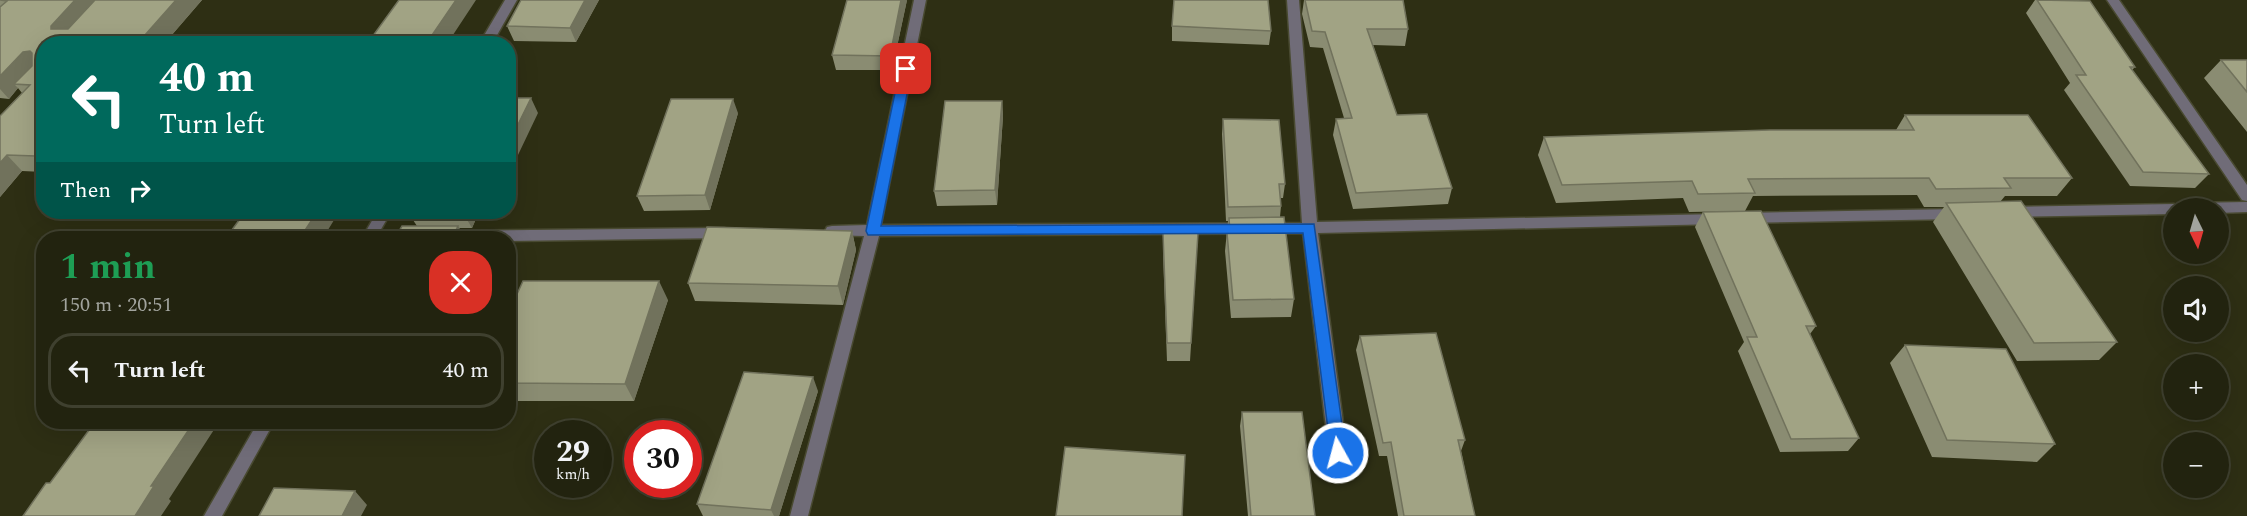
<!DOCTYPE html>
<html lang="en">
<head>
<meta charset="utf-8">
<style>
	:root { --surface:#22230f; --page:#2e2f1d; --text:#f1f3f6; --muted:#a2a49e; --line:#3f402f }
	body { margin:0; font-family:Spectral,serif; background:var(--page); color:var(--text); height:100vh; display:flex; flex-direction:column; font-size:22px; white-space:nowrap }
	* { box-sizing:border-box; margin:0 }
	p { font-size:20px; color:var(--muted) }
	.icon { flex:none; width:33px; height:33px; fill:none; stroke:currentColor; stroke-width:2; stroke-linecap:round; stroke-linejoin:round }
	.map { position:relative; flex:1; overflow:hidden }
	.panel { position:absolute; left:36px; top:231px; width:480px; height:198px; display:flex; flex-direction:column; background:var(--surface); border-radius:24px; box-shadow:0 6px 24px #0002,0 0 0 2px var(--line) }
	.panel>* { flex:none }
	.top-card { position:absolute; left:36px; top:36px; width:480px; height:183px; border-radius:24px; box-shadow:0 6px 24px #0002,0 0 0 2px var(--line); background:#00695c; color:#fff; overflow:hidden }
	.needle { width:39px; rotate:175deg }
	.buttons { position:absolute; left:2163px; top:198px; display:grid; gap:12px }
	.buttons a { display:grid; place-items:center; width:66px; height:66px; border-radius:50%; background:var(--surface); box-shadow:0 6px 24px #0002,0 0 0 2px var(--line); font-size:30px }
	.speed { position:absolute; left:534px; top:420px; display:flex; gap:12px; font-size:30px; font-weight:700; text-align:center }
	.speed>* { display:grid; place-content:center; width:78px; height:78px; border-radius:50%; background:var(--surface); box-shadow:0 6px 24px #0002,0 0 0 2px var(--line); line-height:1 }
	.speed small { font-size:15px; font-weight:400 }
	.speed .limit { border:9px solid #d22; background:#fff; color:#111 }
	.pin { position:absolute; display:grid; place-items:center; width:51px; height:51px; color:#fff; margin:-26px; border-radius:12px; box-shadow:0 3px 9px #0006 }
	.me { position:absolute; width:66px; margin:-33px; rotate:353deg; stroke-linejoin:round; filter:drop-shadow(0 0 4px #0008) }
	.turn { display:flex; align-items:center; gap:21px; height:126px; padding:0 24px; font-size:27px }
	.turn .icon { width:78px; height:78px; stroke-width:2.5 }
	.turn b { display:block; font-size:42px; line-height:51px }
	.then { display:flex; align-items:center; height:57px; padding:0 24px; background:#0003; gap:12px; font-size:22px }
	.round { display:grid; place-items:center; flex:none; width:63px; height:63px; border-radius:24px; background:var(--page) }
	.overview { display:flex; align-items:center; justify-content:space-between; height:102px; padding:0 24px }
	h1 { font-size:36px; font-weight:700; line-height:45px; color:#1e9e55 }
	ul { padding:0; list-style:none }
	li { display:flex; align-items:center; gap:18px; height:75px; margin:0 12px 9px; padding:0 12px; border:3px solid var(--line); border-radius:24px }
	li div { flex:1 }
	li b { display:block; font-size:22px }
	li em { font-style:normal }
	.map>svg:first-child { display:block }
</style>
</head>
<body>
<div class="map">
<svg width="2247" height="516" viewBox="0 0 2247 516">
	<rect width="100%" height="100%" fill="#2e2f14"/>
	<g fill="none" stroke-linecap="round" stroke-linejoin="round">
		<defs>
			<path id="street" d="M 505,0 L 517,0 L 492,44 L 479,44 Z
				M 914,0 L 926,0 L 881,225 L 1302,223 L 1287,0 L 1299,0 L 1317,222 L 1720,214 L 1727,219 L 1720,224 L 1318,233 L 1347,453 L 1344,458 L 1338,460 L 1332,458 L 1329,453 L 1303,233 L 879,236 L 808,516 L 790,516 L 864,236 L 827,235 L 825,231 L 827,227 L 832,226 L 867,225 Z
				M 2107,0 L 2119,0 L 2247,185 L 2247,201 L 2242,200 Z
				M 2247,202 L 2247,212 L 2218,213 L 2218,208 L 2181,208 L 2188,203 Z
				M 2174,204 L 2181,208 L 2174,208 L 2174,214 L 2008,217 L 2001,212 L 2008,207 Z
				M 1957,209 L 1964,214 L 1957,219 L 1744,223 L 1737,218 L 1744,213 Z
				M 377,212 L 391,212 L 380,231 L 415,231 L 420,232 L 421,238 L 362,238 Z
				M 724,228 L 729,229 L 731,233 L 729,237 L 724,238 L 508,241 L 508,238 L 439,238 L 438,236 L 440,232 L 445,231 Z
				M 258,422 L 274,422 L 222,516 L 204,516 Z"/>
		</defs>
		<use href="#street" stroke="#494a31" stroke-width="3"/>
		<use href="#street" fill="#706c78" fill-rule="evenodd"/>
	</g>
	<path fill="#8a8c72" d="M 0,0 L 202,0 L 164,44 L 44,44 L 44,172 L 22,171 L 0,197 L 0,116 L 22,93 L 18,88 L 9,99 L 0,98 Z
		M 521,0 L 599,0 L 576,42 L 514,41 L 507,26 Z
		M 907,0 L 892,70 L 836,70 L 832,55 Z
		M 1304,0 L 1403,0 L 1408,29 L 1405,46 L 1373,45 L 1397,115 L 1452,188 L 1448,204 L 1353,209 L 1333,135 L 1336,119 L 1344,118 L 1323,48 L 1310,47 L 1302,14 Z
		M 2035,0 L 2074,0 L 2135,67 L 2132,70 L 2209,174 L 2195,188 L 2130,186 L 2064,90 L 2070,83 L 2026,13 Z
		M 1172,26 L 1271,31 L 1269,45 L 1172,41 Z
		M 2221,60 L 2247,60 L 2247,132 L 2204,78 Z
		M 1002,101 L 1003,116 L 997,205 L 937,206 L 934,191 Z
		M 738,113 L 710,210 L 644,211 L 637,196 Z
		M 1905,115 L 2072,178 L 2057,196 L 2005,196 L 2000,202 L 2117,342 L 2099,360 L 2017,361 L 1933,222 L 1944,207 L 1924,207 L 1917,195 L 1753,196 L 1745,211 L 1689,212 L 1683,198 L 1556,203 L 1538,155 L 1544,137 L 1896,130 Z
		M 1223,119 L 1285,184 L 1283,198 L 1281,198 L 1281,206 L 1280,217 L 1294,299 L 1291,317 L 1231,318 L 1225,251 L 1228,221 L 1226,221 L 1222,134 Z
		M 410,212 L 479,212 L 472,228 L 459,228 L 465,238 L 417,226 L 409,214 Z
		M 1703,212 L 1816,326 L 1810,334 L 1859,438 L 1848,451 L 1780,452 L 1738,351 L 1744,342 L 1695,227 Z
		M 852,231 L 856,250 L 843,305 L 695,301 L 688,283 Z
		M 1163,233 L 1198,233 L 1190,361 L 1167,361 L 1163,252 Z
		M 668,300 L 634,401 L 508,401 L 508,314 Z
		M 1360,336 L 1465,440 L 1461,451 L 1475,516 L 1398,516 L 1387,456 L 1379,456 L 1356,350 Z
		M 1905,345 L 2055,444 L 2037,462 L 1932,457 L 1890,363 Z
		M 818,391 L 779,516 L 703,516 L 697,504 Z
		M 1242,412 L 1315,516 L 1248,516 L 1240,426 Z"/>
	<path fill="#71725c" d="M 75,0 L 103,0 L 64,42 L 51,29 L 51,26 Z
		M 176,0 L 202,0 L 164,44 L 137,44 Z
		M 456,0 L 476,0 L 447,44 L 426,44 Z
		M 585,0 L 599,0 L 576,42 L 570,28 Z
		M 901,0 L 907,0 L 892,70 L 890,56 Z
		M 30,51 L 44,67 L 14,84 L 18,88 L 9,99 L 0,89 L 0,76 L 23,52 Z
		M 531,98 L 538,113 L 508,176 L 508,145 Z
		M 733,99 L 738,113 L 710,210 L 705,195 Z
		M 1002,101 L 1003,116 L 997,205 L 995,190 Z
		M 44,148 L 44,164 L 36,156 Z
		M 7,155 L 22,171 L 0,197 L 0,163 Z
		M 317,212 L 339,212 L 323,238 L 300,238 Z
		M 464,212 L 479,212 L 472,228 L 463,213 Z
		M 458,226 L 465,238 L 452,238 Z
		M 852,231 L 856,250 L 843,305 L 838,286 Z
		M 659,281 L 668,300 L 634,401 L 625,384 Z
		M 813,377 L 818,391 L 779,516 L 774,516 L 771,510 Z
		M 194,422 L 219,422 L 169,499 L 171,501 L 161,516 L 135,516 L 151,486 Z
		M 355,491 L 367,505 L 361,516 L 342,516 Z"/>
	<path fill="#a1a384" stroke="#71725c" stroke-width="1.5" d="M 0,0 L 75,0 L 51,26 L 51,29 L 68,29 L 95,0 L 176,0 L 137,44 L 44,44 L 44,148 L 36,156 L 7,155 L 0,163 L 0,116 L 30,85 L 14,84 L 32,66 L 32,53 L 30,51 L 23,52 L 0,76 L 0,7 L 7,1 Z
		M 399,0 L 456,0 L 426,44 L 367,44 Z
		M 521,0 L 585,0 L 570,28 L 507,26 Z
		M 847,0 L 901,0 L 890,56 L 832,55 Z
		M 1174,0 L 1268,0 L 1271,31 L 1172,26 Z
		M 1305,0 L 1403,0 L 1408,29 L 1367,29 L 1397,115 L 1427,114 L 1452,188 L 1356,193 L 1336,119 L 1352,118 L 1325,32 L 1312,31 Z
		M 2037,0 L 2090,1 L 2135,67 L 2130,67 L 2209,174 L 2143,172 L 2076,75 L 2086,75 Z
		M 2221,60 L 2247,60 L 2247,92 Z
		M 508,98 L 531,98 L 508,145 Z
		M 671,99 L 733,99 L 705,195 L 637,196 Z
		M 945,101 L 1002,101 L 995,190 L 934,191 Z
		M 1905,115 L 2028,115 L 2072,178 L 2004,178 L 2011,188 L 1936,189 L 1929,178 L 1748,179 L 1755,193 L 1698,194 L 1692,181 L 1562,185 L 1544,137 L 1770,130 L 1914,130 Z
		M 1223,119 L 1279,120 L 1285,184 L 1279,184 L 1281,206 L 1228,207 Z
		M 2021,201 L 2117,342 L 2034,343 L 1946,203 Z
		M 1761,211 L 1816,326 L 1806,326 L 1859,438 L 1791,439 L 1747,337 L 1757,337 L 1703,212 Z
		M 245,212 L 317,212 L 300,238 L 226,238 Z
		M 410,212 L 464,212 L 463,213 L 409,214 Z
		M 1284,217 L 1294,299 L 1233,300 L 1227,233 L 1230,233 L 1229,218 Z
		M 402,226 L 458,226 L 452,238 L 395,238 Z
		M 707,227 L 852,231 L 838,286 L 688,283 Z
		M 1163,233 L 1198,233 L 1191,343 L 1167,343 Z
		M 523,281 L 659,281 L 625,384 L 508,383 L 508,314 Z
		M 1436,333 L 1465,440 L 1458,440 L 1475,516 L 1404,516 L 1391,442 L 1383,443 L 1360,336 Z
		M 1905,345 L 2006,349 L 2055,444 L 1947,440 Z
		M 744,372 L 813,377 L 771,510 L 697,504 Z
		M 1242,412 L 1302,412 L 1315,516 L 1251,516 Z
		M 95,422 L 194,422 L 151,486 L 154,486 L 135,516 L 23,516 L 46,483 L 50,483 Z
		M 1065,447 L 1185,455 L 1182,516 L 1056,516 Z
		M 274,488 L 355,491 L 342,516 L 259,516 Z"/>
	<path fill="#1a73e8" stroke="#114b97" stroke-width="1.5" d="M 906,65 L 912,69 L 881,226 L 1314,224 L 1346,453 L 1344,457 L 1338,459 L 1333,457 L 1331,453 L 1303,233 L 868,235 L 866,231 L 900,69 Z"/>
</svg>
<div class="buttons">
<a><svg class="needle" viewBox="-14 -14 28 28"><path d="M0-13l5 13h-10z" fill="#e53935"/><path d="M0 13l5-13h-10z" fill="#a2a49e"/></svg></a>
<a><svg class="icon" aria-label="sound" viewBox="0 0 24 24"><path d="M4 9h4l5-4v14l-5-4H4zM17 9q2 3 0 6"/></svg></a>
<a>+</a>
<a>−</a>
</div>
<div class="speed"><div>29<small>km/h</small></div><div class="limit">30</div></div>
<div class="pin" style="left:906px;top:69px;background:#d93025"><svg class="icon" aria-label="arrive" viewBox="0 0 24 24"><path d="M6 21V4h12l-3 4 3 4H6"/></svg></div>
<svg class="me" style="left:1338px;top:453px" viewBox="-20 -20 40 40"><circle r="17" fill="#1a73e8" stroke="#fff" stroke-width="3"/><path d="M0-11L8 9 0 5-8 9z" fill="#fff"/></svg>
<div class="top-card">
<div class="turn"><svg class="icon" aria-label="left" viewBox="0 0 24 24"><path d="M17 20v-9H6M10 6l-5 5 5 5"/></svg><div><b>40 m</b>Turn left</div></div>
<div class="then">Then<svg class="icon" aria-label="right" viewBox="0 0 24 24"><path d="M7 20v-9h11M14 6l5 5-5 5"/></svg></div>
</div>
<section class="panel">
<div class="overview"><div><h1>1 min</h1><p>150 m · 20:51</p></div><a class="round" style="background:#d93025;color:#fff"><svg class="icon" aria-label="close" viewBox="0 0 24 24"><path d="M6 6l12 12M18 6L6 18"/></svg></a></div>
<ul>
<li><svg class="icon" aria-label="left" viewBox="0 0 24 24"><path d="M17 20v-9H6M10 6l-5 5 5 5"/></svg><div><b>Turn left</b></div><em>40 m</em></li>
</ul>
</section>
</div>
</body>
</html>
